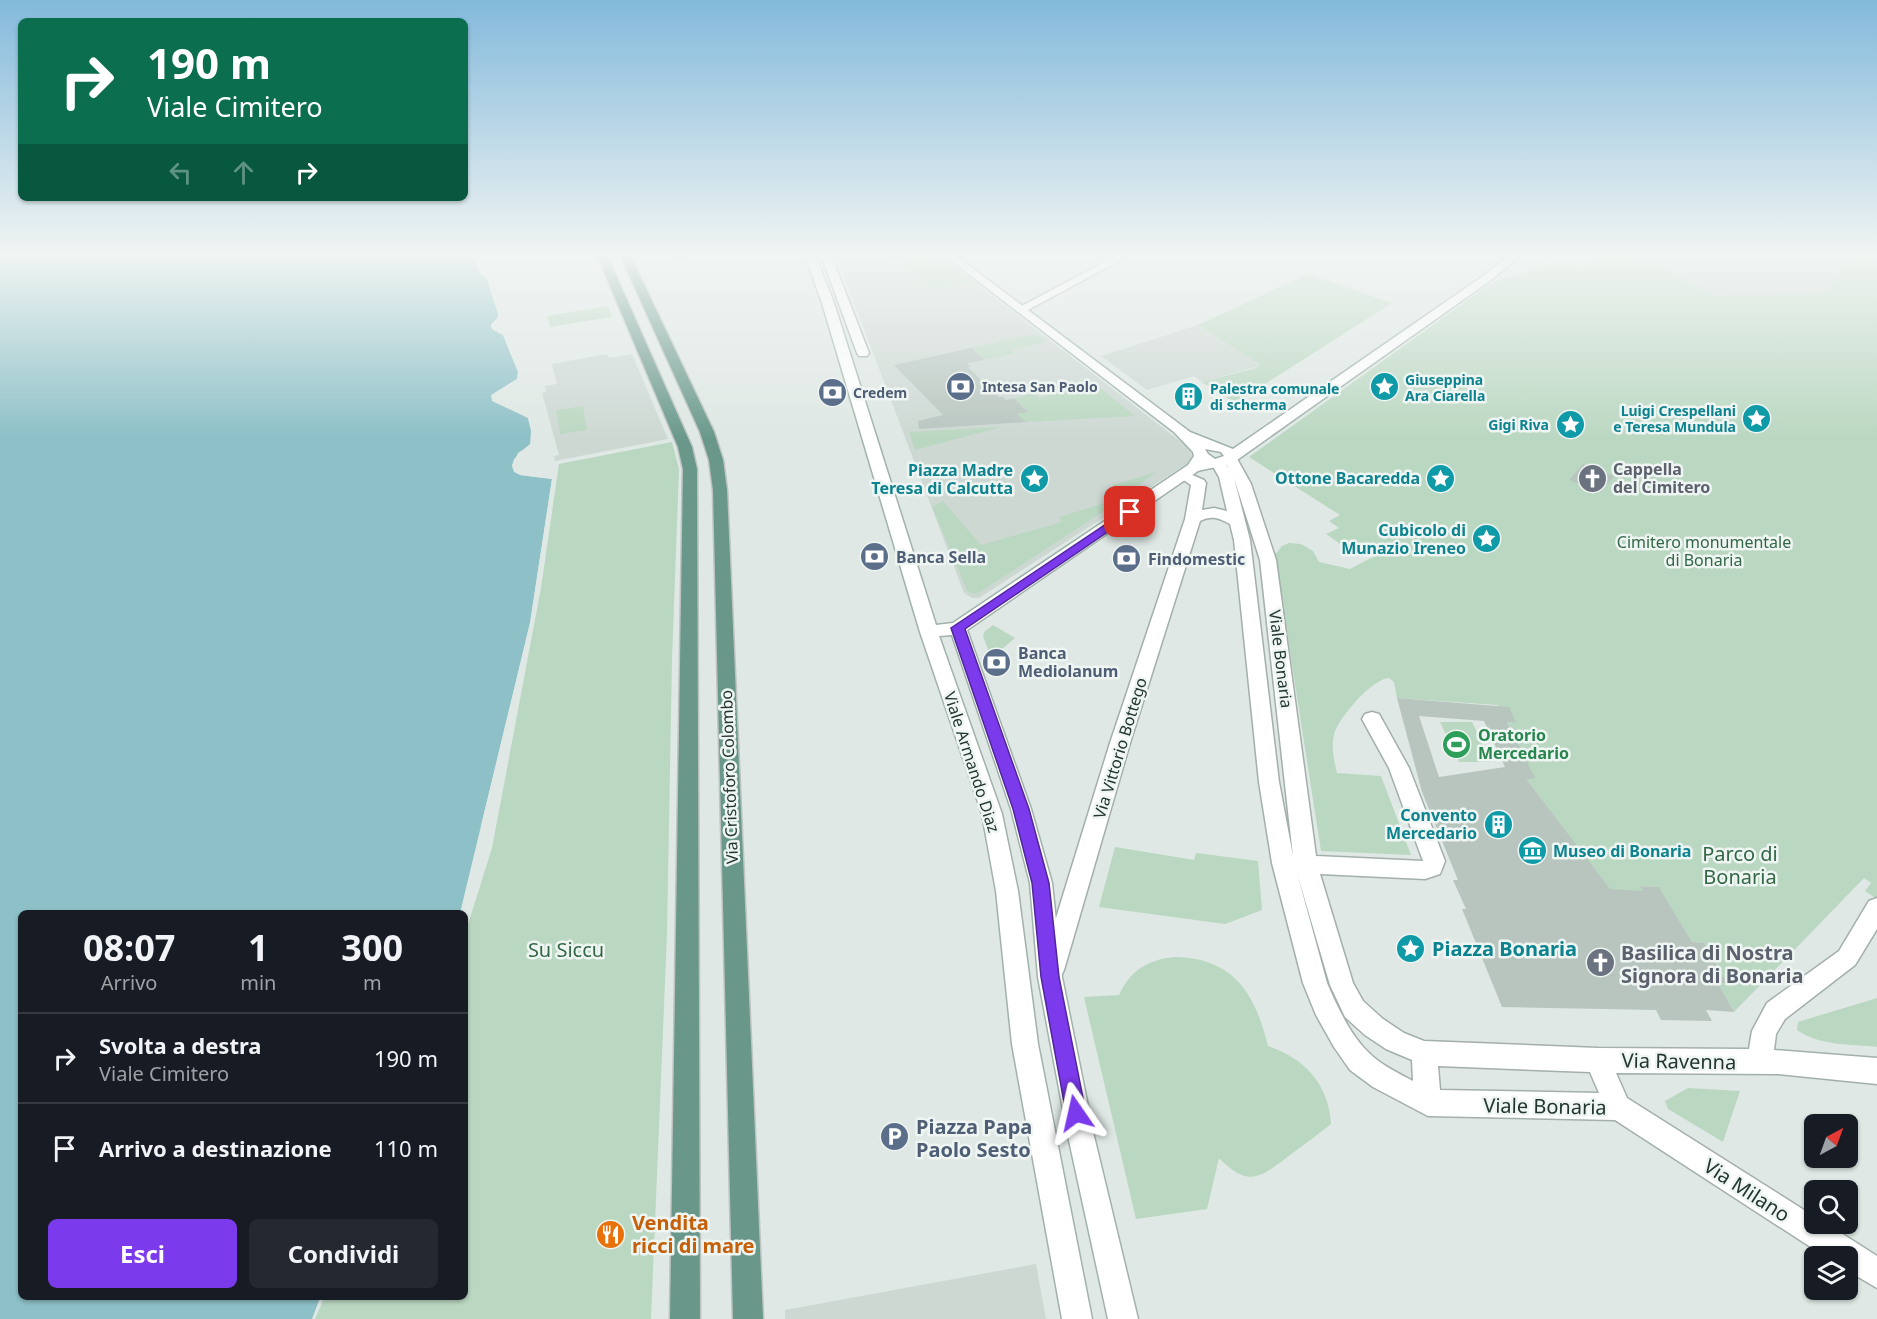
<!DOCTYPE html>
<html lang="it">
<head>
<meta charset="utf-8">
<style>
	:root { --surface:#171b24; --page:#242831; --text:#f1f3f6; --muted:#9ea1a6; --line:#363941; --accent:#7c3aed }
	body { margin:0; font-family:"Noto Sans",sans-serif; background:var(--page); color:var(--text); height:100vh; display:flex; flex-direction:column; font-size:22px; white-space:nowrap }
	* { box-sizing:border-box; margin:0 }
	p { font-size:20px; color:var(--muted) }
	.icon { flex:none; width:33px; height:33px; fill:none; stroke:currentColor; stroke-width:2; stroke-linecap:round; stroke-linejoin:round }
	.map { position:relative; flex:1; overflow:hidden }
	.details { position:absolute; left:18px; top:910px; width:450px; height:390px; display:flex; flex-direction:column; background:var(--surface); border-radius:9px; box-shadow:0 2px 4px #0004 }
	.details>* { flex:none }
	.guide { position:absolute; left:18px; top:18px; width:450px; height:183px; border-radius:9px; box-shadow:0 2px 4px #0004; background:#0b6e4f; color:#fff; overflow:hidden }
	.needle { width:39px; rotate:41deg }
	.fabs { position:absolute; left:1804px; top:1114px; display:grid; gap:12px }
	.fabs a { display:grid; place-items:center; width:54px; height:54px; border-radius:9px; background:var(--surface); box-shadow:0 2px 4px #0004; font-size:30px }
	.pin { position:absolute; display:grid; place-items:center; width:51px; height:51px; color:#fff; margin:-26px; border-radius:12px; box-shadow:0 3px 9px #0006 }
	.me { position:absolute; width:66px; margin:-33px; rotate:349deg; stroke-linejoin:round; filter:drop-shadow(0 0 4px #0008) }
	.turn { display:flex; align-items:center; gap:21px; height:126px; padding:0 30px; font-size:27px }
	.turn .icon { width:78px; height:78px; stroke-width:2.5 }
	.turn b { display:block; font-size:42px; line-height:51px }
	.lanes { display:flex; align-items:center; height:57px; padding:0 30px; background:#0003; justify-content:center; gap:30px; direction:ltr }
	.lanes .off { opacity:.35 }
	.eta { display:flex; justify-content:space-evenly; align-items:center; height:102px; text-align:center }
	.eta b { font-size:36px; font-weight:700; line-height:42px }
	.primary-button { display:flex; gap:12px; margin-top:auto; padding:12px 30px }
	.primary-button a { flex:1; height:69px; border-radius:9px; background:var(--accent); color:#fff; font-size:24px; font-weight:700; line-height:69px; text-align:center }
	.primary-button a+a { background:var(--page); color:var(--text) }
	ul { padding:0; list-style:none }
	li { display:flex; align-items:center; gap:18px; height:90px; padding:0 30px; border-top:2px solid var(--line) }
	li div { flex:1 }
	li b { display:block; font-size:22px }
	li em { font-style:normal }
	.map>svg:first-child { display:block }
</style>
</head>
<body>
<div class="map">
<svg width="1877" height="1319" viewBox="0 0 1877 1319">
	<rect width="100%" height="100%" fill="#dfe8e4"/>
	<path fill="#cdd8d3" d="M 836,255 L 940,255 L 1189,448 L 1192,455 L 1191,461 L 979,598 L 972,598 L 964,593 Z
		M 1641,255 L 1841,255 L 1842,273 L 1838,283 L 1824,293 L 1715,296 Z
		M 1198,325 L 1259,362 L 1259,366 L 1202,382 L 1194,376 L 1147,390 L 1101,356 Z
		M 607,354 L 609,358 L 632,354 L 668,439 L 555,461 L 554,456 L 559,455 L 542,393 L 546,392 L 545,386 L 557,384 L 552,364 Z
		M 1036,1264 L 1046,1319 L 785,1319 L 785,1310 Z"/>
	<path fill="#bad7c1" d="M 891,255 L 938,255 L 973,281 L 934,290 Z
		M 1600,255 L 1641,255 L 1715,296 L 1824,293 C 1840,281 1842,274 1841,255 L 1877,255 L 1877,899 L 1865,891 L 1871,883 L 1864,878 L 1734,1012 L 1718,983 L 1727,983 L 1704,943 L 1692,942 L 1659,887 L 1641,886 L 1643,891 L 1613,894 L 1527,780 L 1534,778 L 1507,722 L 1515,723 L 1497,705 L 1397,698 L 1394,682 L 1389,678 C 1373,678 1337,719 1334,735 C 1331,747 1334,761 1337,773 L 1381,776 L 1411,855 L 1321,851 L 1275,555 L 1282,546 L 1289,543 L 1301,544 L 1313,551 L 1319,562 L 1350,569 L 1379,554 L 1372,549 L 1366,552 L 1353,544 L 1346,548 L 1326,534 L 1339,528 L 1329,521 L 1340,515 L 1249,457 L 1490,284 L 1550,263 L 1583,266 L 1599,261 Z
		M 1308,274 L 1392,303 L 1235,403 L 1202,382 L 1256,368 L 1260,364 L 1198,325 Z
		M 608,306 L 612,317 L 550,327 L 547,316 Z
		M 1035,334 L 1045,342 L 1011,350 L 1014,353 L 984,360 L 979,355 L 976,356 L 977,352 L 972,348 Z
		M 1095,384 L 1135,416 L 1026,422 L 1017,414 L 1028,411 L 1014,398 L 1034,393 L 1039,398 Z
		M 583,406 L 587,430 L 560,434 L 556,410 Z
		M 1001,427 L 915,450 L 909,432 Z
		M 672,442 L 679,469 L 672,659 L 667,934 L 651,1319 L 315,1319 L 324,1298 L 465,1298 L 465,934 L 492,848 L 541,588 L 559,464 Z
		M 1156,472 L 1125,496 L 1113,485 Z
		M 943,501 L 981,545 L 1062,522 L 1059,517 L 1105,503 L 1110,507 L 977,594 L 968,592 L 932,507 Z
		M 993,625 L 1015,638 L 991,658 L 983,636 L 984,632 Z
		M 1440,722 L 1472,722 L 1492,762 L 1459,762 Z
		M 1115,847 L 1194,860 L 1196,853 L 1258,861 L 1262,910 L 1225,924 L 1099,907 Z
		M 1176,957 C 1235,959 1255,994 1268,1046 C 1304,1058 1329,1084 1331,1124 C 1318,1134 1304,1145 1290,1155 C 1261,1177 1249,1189 1219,1158 L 1207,1209 L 1136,1219 L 1084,997 L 1119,995 C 1130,970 1149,959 1176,957 Z
		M 1877,998 L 1877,1047 C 1850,1044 1820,1046 1797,1030 L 1798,1022 Z
		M 1688,1088 L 1740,1091 L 1723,1142 L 1668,1109 L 1665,1101 Z"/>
	<path fill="#8dc0c7" d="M 0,255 L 470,255 L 480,273 L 487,279 L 498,313 L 499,317 L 491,325 L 492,329 L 503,335 L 518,372 L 517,379 L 492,395 C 501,408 515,409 528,418 L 531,430 L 530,445 L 518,453 L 512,466 L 520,475 L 552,479 L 530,623 L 460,913 L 21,914 L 21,1298 L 320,1298 L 312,1319 L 0,1319 Z"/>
	<path fill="#dfe8e4" d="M 470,255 L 474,255 L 490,278 L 501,317 L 494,326 L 506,333 L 521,372 L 519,381 L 495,396 L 495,399 L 522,409 L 530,415 L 534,429 L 534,443 L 517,461 L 516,470 L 553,476 L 555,479 L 533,624 L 483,830 L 481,826 L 530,623 L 552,479 L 520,475 L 514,472 L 512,466 L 514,459 L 532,442 L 531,430 L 528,418 L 492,401 L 491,395 L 517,379 L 518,372 L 503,335 L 492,329 L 491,325 L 498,317 L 498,313 L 487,279 Z"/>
	<path fill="#b8c5bf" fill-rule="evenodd" d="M 972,348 L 984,360 L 967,363 L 971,367 L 968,367 L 999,397 L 1003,397 L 1006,400 L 1014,398 L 1028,412 L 1017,414 L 1026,422 L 919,429 L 918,421 L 943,415 L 894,365 Z
		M 1583,464 L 1614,476 L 1601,492 L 1569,480 Z
		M 1397,698 L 1509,707 L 1516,723 L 1507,722 L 1535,778 L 1527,780 L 1610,889 L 1643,891 L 1640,886 L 1659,887 L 1692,942 L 1704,943 L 1727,983 L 1718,983 L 1734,1012 L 1706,1010 L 1712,1021 L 1661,1020 L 1656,1010 L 1502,1007 L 1462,909 L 1466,909 L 1453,880 L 1458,880 L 1422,792 ZM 1419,716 L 1484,721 L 1505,767 L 1439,777 Z"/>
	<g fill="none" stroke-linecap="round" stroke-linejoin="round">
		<defs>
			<path id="street" d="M 674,255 L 694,255 L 677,260 L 672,257 Z
				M 821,255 L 831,255 L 869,353 L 867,356 L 859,356 L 857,353 Z
				M 1118,255 L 1130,255 L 1026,311 L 1018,311 L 1016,309 Z
				M 1231,456 L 1236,457 L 1251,484 L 1276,560 L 1316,856 L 1423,861 L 1389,768 L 1362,719 L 1365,714 L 1372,712 L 1379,714 L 1409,768 L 1445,861 L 1440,874 L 1425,879 L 1320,874 L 1353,983 L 1363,1001 L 1383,1019 L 1404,1033 L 1424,1041 L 1598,1048 L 1749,1049 L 1752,1031 L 1767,1003 L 1839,951 L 1869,901 L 1877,898 L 1877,929 L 1855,965 L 1785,1019 L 1776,1034 L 1774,1050 L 1877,1058 L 1877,1084 L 1778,1074 L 1616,1073 L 1627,1098 L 1815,1217 L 1815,1224 L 1827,1224 L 1877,1256 L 1877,1288 L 1848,1271 L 1848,1257 L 1826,1257 L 1615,1120 L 1428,1116 L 1373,1087 L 1350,1070 L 1334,1047 L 1316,1015 L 1303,983 L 1272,863 L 1259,782 L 1234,540 L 1230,524 C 1219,518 1212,515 1200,521 L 1130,743 L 1064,970 L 1060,978 L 1052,981 L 1044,978 L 1040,970 L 1110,743 L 1185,519 L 1191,485 L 1176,475 L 1183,471 L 1204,480 L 1206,483 L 1202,510 L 1214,508 L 1227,511 L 1219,477 L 1211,463 L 1218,459 L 1223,460 L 1229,469 L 1224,460 ZM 1234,478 L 1260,560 L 1293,856 L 1279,782 L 1250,540 ZM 1297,873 L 1330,985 L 1345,1017 L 1365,1035 L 1386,1049 L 1412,1060 L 1413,1081 C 1398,1073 1381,1065 1369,1053 C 1350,1035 1337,1006 1327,983 ZM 1438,1066 L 1590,1072 L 1599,1093 L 1440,1090 Z"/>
			<path id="secondary" d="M 805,255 L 815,255 L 834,303 L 936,625 L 953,623 L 1188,465 L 1194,456 L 1193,452 L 1174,432 L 944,255 L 955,255 L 1190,432 L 1233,449 L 1483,276 L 1510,255 L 1521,255 L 1491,280 L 1237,460 C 1224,468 1211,467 1198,471 L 967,630 L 1031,809 L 1052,883 L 1062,977 L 1094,1136 L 1138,1319 L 1108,1319 L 1068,1136 L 1038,977 L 1030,883 L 1011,809 L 952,635 L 939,636 L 1002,814 L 1018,891 L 1038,1044 L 1092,1319 L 1062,1319 L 1012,1044 L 996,891 L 982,814 L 920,632 L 822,303 ZM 1205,449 L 1221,452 L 1224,456 L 1215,459 L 1208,454 Z"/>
			<path id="primary" d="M 597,255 L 607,255 L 692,447 L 697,469 L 700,1319 L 670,1319 L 683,469 L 678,447 Z
				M 620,255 L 630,255 L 714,432 L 723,460 L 727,490 L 763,1319 L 733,1319 L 713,490 L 709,460 L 700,432 Z"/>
		</defs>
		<use href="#street" stroke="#a3afaa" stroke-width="3"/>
		<use href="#secondary" stroke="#a0b2ab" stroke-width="3"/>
		<use href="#primary" stroke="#bdc3c1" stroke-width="3"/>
		<use href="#street" fill="#fff" fill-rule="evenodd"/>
		<use href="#secondary" fill="#fff" fill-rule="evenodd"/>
		<use href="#primary" fill="#69988b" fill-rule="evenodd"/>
	</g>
	<linearGradient id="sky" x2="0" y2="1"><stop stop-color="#83b9db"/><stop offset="0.58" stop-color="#f1f5f3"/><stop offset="1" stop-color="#f1f5f3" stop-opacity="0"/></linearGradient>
	<rect width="1877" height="439" fill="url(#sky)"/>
	<path fill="#7c3aed" stroke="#51269a" stroke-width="1.5" d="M 1130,508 L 1135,512 L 1134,514 L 965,629 L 1029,809 L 1049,883 L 1059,977 L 1086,1113 L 1084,1121 L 1076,1124 L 1069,1121 L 1066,1113 L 1041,977 L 1032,883 L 1013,809 L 951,628 Z"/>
	<defs>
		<symbol id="bank-disc" viewBox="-11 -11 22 22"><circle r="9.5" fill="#5c6f8a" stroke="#eff5f2"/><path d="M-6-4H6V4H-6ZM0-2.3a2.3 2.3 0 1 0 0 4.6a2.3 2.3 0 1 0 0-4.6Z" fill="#fff"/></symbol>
		<symbol id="sight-disc" viewBox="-11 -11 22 22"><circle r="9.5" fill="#0f9aa8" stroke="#eff5f2"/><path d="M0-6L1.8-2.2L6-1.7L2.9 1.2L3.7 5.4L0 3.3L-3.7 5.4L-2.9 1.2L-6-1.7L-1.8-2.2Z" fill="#fff"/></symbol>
		<symbol id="building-disc" viewBox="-11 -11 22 22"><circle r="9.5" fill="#0f9aa8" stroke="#eff5f2"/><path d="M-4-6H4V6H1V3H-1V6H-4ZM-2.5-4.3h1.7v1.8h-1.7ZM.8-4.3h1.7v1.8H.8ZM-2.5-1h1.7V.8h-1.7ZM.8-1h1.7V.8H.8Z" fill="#fff"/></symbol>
		<symbol id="church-disc" viewBox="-11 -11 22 22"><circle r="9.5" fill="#6b7280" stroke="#eff5f2"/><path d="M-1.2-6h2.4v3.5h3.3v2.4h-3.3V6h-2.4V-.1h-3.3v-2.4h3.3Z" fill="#fff"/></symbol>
		<symbol id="stadium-disc" viewBox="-11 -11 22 22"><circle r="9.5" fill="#2e9e5b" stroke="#eff5f2"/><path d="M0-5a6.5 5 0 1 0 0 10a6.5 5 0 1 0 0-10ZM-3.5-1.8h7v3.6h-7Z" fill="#fff"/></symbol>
		<symbol id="museum-disc" viewBox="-11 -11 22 22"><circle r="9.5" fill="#0f9aa8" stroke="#eff5f2"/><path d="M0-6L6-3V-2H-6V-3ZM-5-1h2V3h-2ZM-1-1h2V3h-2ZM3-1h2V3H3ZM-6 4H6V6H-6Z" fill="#fff"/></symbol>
		<symbol id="parking-disc" viewBox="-11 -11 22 22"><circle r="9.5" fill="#5c6f8a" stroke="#eff5f2"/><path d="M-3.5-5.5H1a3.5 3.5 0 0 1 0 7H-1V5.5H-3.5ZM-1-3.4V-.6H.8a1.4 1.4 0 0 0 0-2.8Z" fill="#fff"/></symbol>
		<symbol id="restaurant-disc" viewBox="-11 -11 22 22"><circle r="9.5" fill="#e8710a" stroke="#eff5f2"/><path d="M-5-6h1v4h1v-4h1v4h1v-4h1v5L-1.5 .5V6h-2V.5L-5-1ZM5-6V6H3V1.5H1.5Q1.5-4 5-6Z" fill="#fff"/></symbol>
	</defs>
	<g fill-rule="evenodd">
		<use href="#bank-disc" x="944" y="370" width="33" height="33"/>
		<use href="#sight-disc" x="1368" y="370" width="33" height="33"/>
		<use href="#bank-disc" x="816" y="376" width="33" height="33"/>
		<use href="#building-disc" x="1172" y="380" width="33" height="33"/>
		<use href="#sight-disc" x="1740" y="402" width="33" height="33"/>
		<use href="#sight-disc" x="1554" y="408" width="33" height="33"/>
		<use href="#sight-disc" x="1424" y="462" width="33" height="33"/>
		<use href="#church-disc" x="1576" y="462" width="33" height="33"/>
		<use href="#sight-disc" x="1018" y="462" width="33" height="33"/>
		<use href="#sight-disc" x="1470" y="522" width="33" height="33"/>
		<use href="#bank-disc" x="858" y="540" width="33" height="33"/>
		<use href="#bank-disc" x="1110" y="542" width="33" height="33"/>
		<use href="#bank-disc" x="980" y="646" width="33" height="33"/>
		<use href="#stadium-disc" x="1440" y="728" width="33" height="33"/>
		<use href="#building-disc" x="1482" y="808" width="33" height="33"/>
		<use href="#museum-disc" x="1516" y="834" width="33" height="33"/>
		<use href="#sight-disc" x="1394" y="932" width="33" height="33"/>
		<use href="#church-disc" x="1584" y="946" width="33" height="33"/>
		<use href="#parking-disc" x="878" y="1120" width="33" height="33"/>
		<use href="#restaurant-disc" x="594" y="1218" width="33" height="33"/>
	</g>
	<g text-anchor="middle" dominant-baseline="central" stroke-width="5" stroke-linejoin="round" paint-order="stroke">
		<g font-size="14" font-weight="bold" fill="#0d838f" stroke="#eff5f2" text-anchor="start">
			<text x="1405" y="379">Giuseppina<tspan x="1405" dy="16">Ara Ciarella</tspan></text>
			<text x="1210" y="388">Palestra comunale<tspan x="1210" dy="16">di scherma</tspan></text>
			<text x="1736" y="410" text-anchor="end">Luigi Crespellani<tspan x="1736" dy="16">e Teresa Mundula</tspan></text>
			<text x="1549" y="424" text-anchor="end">Gigi Riva</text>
		</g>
		<g font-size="14" font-weight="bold" fill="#4e5e75" stroke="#eff5f2" text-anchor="start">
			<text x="982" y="386">Intesa San Paolo</text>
			<text x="853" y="392">Credem</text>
		</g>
		<g font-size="16" font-weight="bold" fill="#5b616d" stroke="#eff5f2" text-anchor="start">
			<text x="1613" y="469">Cappella<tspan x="1613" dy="18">del Cimitero</tspan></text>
		</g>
		<g font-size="16" font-weight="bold" fill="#0d838f" stroke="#eff5f2" text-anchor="end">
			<text x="1013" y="470">Piazza Madre<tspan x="1013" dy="18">Teresa di Calcutta</tspan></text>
			<text x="1420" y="478">Ottone Bacaredda</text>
			<text x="1466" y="530">Cubicolo di<tspan x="1466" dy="18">Munazio Ireneo</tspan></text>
			<text x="1477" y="815">Convento<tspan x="1477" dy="18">Mercedario</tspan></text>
			<text x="1553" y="851" text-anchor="start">Museo di Bonaria</text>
		</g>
		<g font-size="16" fill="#326745" stroke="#eff5f2">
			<text x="1704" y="542">Cimitero monumentale<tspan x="1704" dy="18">di Bonaria</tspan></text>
		</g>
		<g font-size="16" font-weight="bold" fill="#4e5e75" stroke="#eff5f2" text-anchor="start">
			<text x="896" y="557">Banca Sella</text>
			<text x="1148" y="559">Findomestic</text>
			<text x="1018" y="653">Banca<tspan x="1018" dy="18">Mediolanum</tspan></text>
		</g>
		<g font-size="16" fill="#223630" stroke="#eff5f2">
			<text transform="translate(1281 659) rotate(83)">Viale Bonaria</text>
			<text transform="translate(1120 748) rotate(-73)">Via Vittorio Bottego</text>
			<text transform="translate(972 762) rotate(72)">Viale Armando Diaz</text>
			<text transform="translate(729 777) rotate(-92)">Via Cristoforo Colombo</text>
		</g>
		<g font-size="16" font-weight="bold" fill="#27864d" stroke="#eff5f2" text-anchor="start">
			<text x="1478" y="735">Oratorio<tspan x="1478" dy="18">Mercedario</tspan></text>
		</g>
		<g font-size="20" fill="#326745" stroke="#eff5f2">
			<text x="1740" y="853">Parco di<tspan x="1740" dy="23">Bonaria</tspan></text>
			<text x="566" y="949">Su Siccu</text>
		</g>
		<g font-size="20" font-weight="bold" fill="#0d838f" stroke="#eff5f2" text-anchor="start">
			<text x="1432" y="948">Piazza Bonaria</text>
		</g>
		<g font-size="20" font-weight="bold" fill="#5b616d" stroke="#eff5f2" text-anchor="start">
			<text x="1621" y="952">Basilica di Nostra<tspan x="1621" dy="23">Signora di Bonaria</tspan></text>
		</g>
		<g font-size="20" fill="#223630" stroke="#eff5f2">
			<text transform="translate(1679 1061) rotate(1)">Via Ravenna</text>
			<text transform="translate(1545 1106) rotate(1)">Viale Bonaria</text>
			<text transform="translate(1747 1190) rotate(33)">Via Milano</text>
		</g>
		<g font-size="20" font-weight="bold" fill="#4e5e75" stroke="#eff5f2" text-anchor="start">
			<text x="916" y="1126">Piazza Papa<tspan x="916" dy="23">Paolo Sesto</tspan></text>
		</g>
		<g font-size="20" font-weight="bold" fill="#c56008" stroke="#eff5f2" text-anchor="start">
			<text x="632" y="1222">Vendita<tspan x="632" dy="23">ricci di mare</tspan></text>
		</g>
	</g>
</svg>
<div class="fabs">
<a><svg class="needle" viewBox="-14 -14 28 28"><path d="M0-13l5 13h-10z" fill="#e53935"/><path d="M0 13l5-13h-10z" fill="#9ea1a6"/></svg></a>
<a><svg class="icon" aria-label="search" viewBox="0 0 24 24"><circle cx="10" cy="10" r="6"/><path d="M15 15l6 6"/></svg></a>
<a><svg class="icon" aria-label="layers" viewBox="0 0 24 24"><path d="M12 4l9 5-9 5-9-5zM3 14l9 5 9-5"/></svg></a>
</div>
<div class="pin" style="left:1130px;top:512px;background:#d93025"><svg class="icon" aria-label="arrive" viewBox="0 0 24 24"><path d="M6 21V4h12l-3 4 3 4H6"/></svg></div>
<svg class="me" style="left:1076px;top:1113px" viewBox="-20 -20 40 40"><path d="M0-17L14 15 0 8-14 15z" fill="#7c3aed" stroke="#fff" stroke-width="4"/></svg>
<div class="guide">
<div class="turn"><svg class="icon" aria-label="right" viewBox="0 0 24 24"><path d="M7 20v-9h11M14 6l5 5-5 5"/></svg><div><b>190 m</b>Viale Cimitero</div></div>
<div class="lanes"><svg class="icon off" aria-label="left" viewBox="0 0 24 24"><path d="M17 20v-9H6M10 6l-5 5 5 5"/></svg><svg class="icon off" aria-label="ahead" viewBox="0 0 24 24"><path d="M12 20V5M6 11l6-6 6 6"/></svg><svg class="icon" aria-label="right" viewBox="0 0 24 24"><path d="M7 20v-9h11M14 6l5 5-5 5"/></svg></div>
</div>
<section class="details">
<div class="eta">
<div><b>08:07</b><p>Arrivo</p></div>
<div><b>1</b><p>min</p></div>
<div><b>300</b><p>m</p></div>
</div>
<ul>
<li><svg class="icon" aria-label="right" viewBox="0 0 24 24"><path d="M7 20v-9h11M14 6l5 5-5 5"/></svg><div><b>Svolta a destra</b><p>Viale Cimitero</p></div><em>190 m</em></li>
<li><svg class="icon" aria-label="arrive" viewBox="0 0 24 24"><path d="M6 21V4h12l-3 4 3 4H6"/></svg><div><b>Arrivo a destinazione</b></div><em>110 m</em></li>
</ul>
<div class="primary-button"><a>Esci</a><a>Condividi</a></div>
</section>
</div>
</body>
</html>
